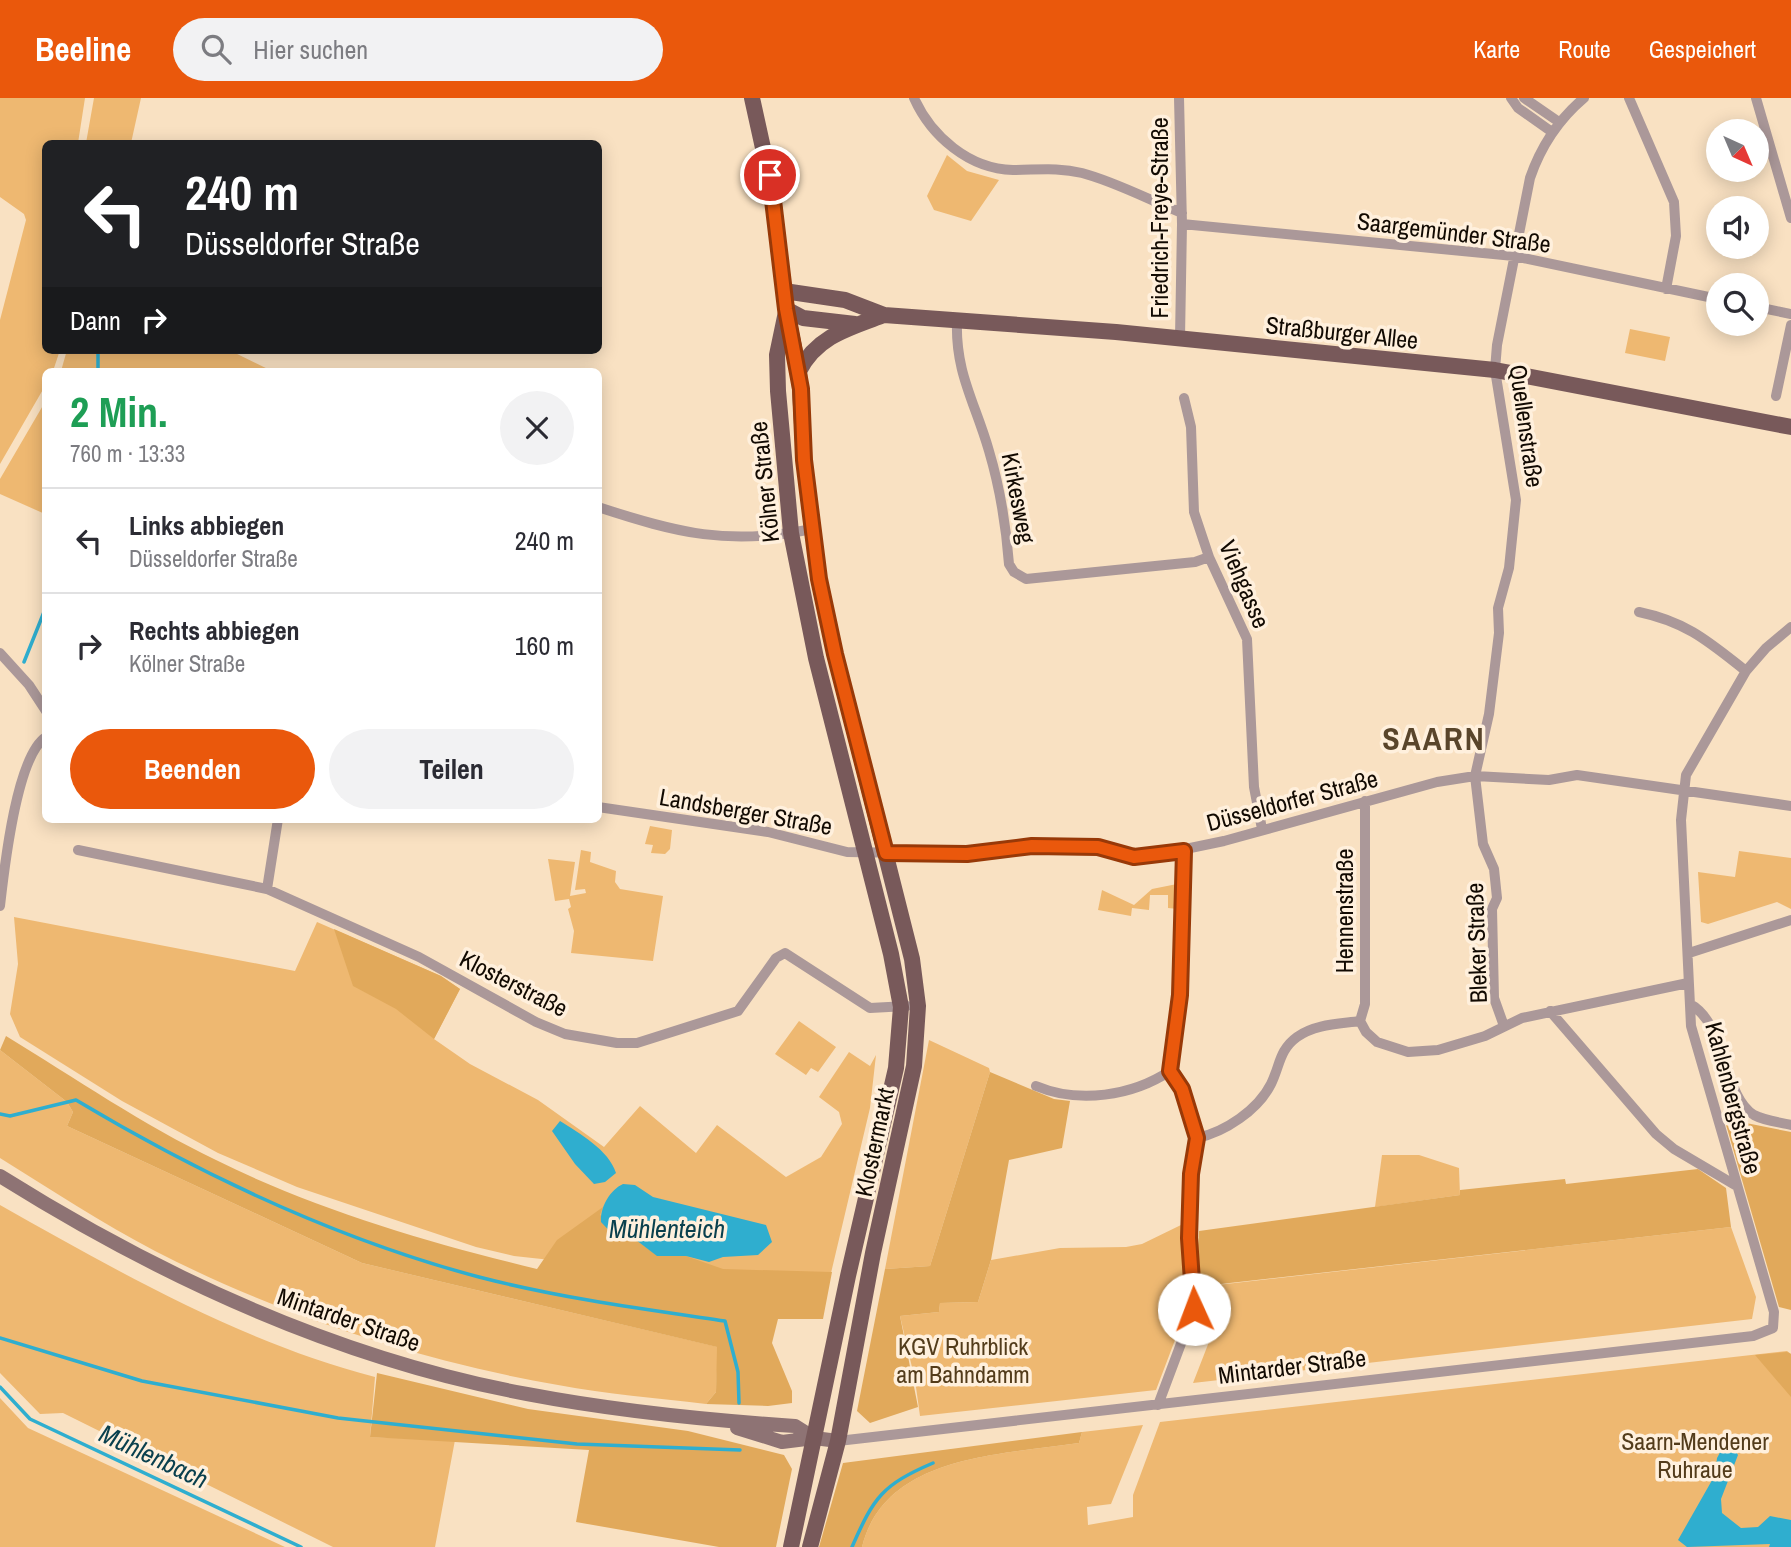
<!DOCTYPE html>
<html lang="de">
<head>
<meta charset="utf-8">
<style>
	:root { --surface:#fff; --page:#f2f2f3; --text:#2b2b33; --muted:#7c7c81; --line:#e1e1e2; --accent:#ea580c }
	body { margin:0; font-family:"Archivo Narrow",sans-serif; background:var(--page); color:var(--text); height:100vh; display:flex; flex-direction:column; font-size:26px; white-space:nowrap }
	* { box-sizing:border-box; margin:0 }
	p { font-size:23px; color:var(--muted) }
	.icon { flex:none; width:38px; height:38px; fill:none; stroke:currentColor; stroke-width:2; stroke-linecap:round; stroke-linejoin:round }
	.map { position:relative; flex:1; overflow:hidden }
	.drawer { position:absolute; left:42px; top:270px; width:560px; height:455px; display:flex; flex-direction:column; background:var(--surface); border-radius:10px; box-shadow:0 4px 18px #0003 }
	.drawer>* { flex:none }
	.top-card { position:absolute; left:42px; top:42px; width:560px; height:214px; border-radius:10px; box-shadow:0 4px 18px #0003; background:#202124; color:#fff; overflow:hidden }
	.needle { width:46px; rotate:136deg }
	.buttons { position:absolute; left:1706px; top:21px; display:grid; gap:14px }
	.buttons a { display:grid; place-items:center; width:63px; height:63px; border-radius:50%; background:var(--surface); box-shadow:0 4px 18px #0003; font-size:35px }
	.pin { position:absolute; display:grid; place-items:center; width:60px; height:60px; color:#fff; margin:-30px; border:4px solid #fff; border-radius:50%; box-shadow:0 2px 7px #0007 }
	.me { position:absolute; width:77px; margin:-38px; rotate:358deg; stroke-linejoin:round; filter:drop-shadow(0 0 5px #0008) }
	.turn { display:flex; align-items:center; gap:24px; height:147px; padding:0 28px; font-size:32px }
	.turn .icon { width:91px; height:91px; stroke-width:2.5 }
	.turn b { display:block; font-size:49px; line-height:60px }
	.then { display:flex; align-items:center; height:66px; padding:0 28px; background:#0003; gap:14px; font-size:26px }
	.round { display:grid; place-items:center; flex:none; width:74px; height:74px; border-radius:37px; background:var(--page) }
	.headline { display:flex; align-items:center; justify-content:space-between; height:119px; padding:0 28px }
	h1 { font-size:42px; font-weight:800; line-height:52px; color:#1e9e55 }
	.action { display:flex; gap:14px; margin-top:auto; padding:14px 28px }
	.action a { flex:1; height:80px; border-radius:42px; background:var(--accent); color:#fff; font-size:28px; font-weight:800; line-height:80px; text-align:center }
	.action a+a { background:var(--page); color:var(--text) }
	ul { padding:0; list-style:none }
	li { display:flex; align-items:center; gap:21px; height:105px; padding:0 28px; border-top:2px solid var(--line) }
	li div { flex:1 }
	li b { display:block; font-size:26px }
	li em { font-style:normal }
	header { display:flex; align-items:center; gap:42px; box-sizing:border-box; height:98px; padding:0 35px; background:var(--accent); color:#fff }
	header strong { font-size:33px }
	nav { display:flex; gap:38px; margin-inline-start:auto; font-size:24px }
	.search { width:490px; height:63px; background:var(--page); display:flex; align-items:center; gap:18px; box-sizing:border-box; padding:0 24px; border-radius:38px; color:var(--muted); font-size:26px }
	.map>svg:first-child { display:block }
</style>
</head>
<body>
<header>
<strong>Beeline</strong>
<div class="search"><svg class="icon" aria-label="search" viewBox="0 0 24 24"><circle cx="10" cy="10" r="6"/><path d="M15 15l6 6"/></svg>Hier suchen</div>
<nav><a>Karte</a><a>Route</a><a>Gespeichert</a></nav>
</header>
<div class="map">
<svg width="1791" height="1449" viewBox="0 0 1791 1449">
	<rect width="100%" height="100%" fill="#f9e1c2"/>
	<path fill="#eeb871" d="M 0,0 L 85,0 L 78,45 L 46,46 L 46,252 L 60,252 L 53,273 L 46,273 L 45,288 L 0,366 L 0,222 L 26,122 L 24,116 L 0,99 Z
		M 94,0 L 141,0 L 131,45 L 86,45 Z
		M 947,57 L 967,73 L 999,82 L 971,123 L 934,112 L 927,98 Z
		M 1630,231 L 1670,239 L 1665,263 L 1625,255 Z
		M 67,252 L 229,252 L 272,273 L 61,273 Z
		M 45,304 L 45,416 L 0,396 L 0,381 Z
		M 650,728 L 672,732 L 670,751 L 665,756 L 651,755 L 653,747 L 645,746 Z
		M 581,752 L 591,754 L 590,764 L 616,773 L 615,784 L 620,791 L 663,798 L 653,863 L 571,855 L 574,833 L 568,811 L 571,809 L 569,801 L 555,803 L 548,761 L 575,764 L 570,798 L 586,795 L 585,791 L 575,792 Z
		M 1739,753 L 1791,760 L 1791,811 L 1777,804 L 1708,826 L 1701,824 L 1698,774 L 1735,779 Z
		M 1177,786 L 1178,811 L 1168,810 L 1168,797 L 1150,797 L 1149,812 L 1132,810 L 1131,818 L 1098,812 L 1102,792 L 1134,807 L 1152,791 Z
		M 14,819 L 295,873 L 317,824 L 441,878 L 460,891 L 434,941 L 470,966 L 538,1002 L 604,1049 L 640,1008 L 696,1055 L 717,1027 L 786,1079 L 821,1059 L 842,1026 L 839,1014 L 819,999 L 849,954 L 870,968 L 876,957 L 870,1010 L 827,1192 L 514,1158 L 476,1149 L 297,1089 L 218,1055 L 122,1003 L 20,939 L 10,916 L 18,866 Z
		M 799,923 L 836,949 L 818,974 L 811,970 L 806,977 L 775,956 Z
		M 929,942 L 989,970 L 990,974 L 930,1168 L 885,1171 Z
		M 0,952 L 67,1004 L 73,1014 L 67,1028 L 362,1165 L 718,1249 L 716,1294 L 706,1306 C 656,1300 607,1296 558,1287 C 419,1263 280,1217 155,1153 C 102,1125 51,1092 0,1060 Z
		M 1382,1057 L 1419,1057 L 1459,1070 L 1460,1097 L 1375,1109 Z
		M 0,1107 C 119,1174 241,1244 375,1279 L 370,1339 L 455,1342 L 435,1449 L 333,1449 L 63,1315 L 40,1316 L 0,1275 Z
		M 1181,1127 L 1186,1160 L 1186,1213 L 1156,1292 L 920,1318 L 915,1282 L 900,1218 L 939,1214 L 940,1205 L 978,1204 L 991,1162 L 1060,1150 L 1126,1149 L 1142,1146 Z
		M 1731,1129 L 1756,1199 L 1752,1221 L 1193,1285 L 1214,1231 L 1217,1187 Z
		M 1787,1253 L 1791,1256 L 1791,1449 L 862,1449 C 885,1356 1002,1357 1079,1345 L 1082,1334 L 1143,1327 L 1111,1406 L 1087,1409 L 1088,1427 L 1133,1419 L 1133,1397 L 1160,1324 Z
		M 0,1300 L 28,1330 L 285,1449 L 0,1449 Z"/>
	<path fill="#e1a95b" d="M 334,831 L 441,878 L 460,891 L 434,941 L 396,911 L 353,888 Z
		M 6,938 C 75,980 143,1027 216,1062 C 314,1111 430,1145 537,1171 L 557,1142 L 603,1109 L 600,1117 L 657,1157 L 686,1158 L 723,1171 L 832,1174 L 823,1221 L 778,1221 L 772,1245 L 792,1293 L 792,1305 L 768,1308 L 706,1306 L 716,1294 L 717,1249 L 362,1165 L 67,1028 L 73,1014 L 67,1004 L 0,952 Z
		M 990,974 L 1054,1001 L 1070,1003 L 1062,1050 L 1009,1062 L 991,1162 L 978,1204 L 940,1205 L 939,1214 L 900,1218 L 918,1309 L 870,1325 L 857,1313 L 885,1171 L 930,1168 Z
		M 1722,1013 L 1746,1025 L 1791,1034 L 1791,1212 L 1779,1209 Z
		M 1698,1071 L 1726,1090 L 1731,1129 L 1203,1188 L 1197,1161 L 1199,1133 L 1460,1097 L 1460,1092 L 1565,1081 L 1566,1086 Z
		M 1787,1254 L 1791,1256 L 1791,1299 L 1755,1257 Z
		M 377,1275 L 528,1311 L 688,1333 L 784,1357 L 792,1371 L 776,1449 L 719,1449 L 576,1424 L 589,1352 L 370,1339 Z
		M 1082,1334 L 1079,1345 C 1002,1357 885,1356 862,1449 L 819,1449 L 843,1365 Z"/>
	<path fill="#2faecf" d="M 560,1023 C 579,1035 609,1052 616,1075 L 605,1084 L 594,1086 L 575,1066 L 552,1033 Z
		M 623,1086 L 635,1087 L 653,1099 L 766,1127 L 772,1144 L 758,1157 L 723,1159 L 709,1164 L 686,1158 L 657,1158 L 636,1142 L 618,1142 L 601,1124 C 600,1109 610,1092 623,1086 Z
		M 1728,1340 L 1738,1357 L 1721,1401 L 1722,1415 L 1741,1430 L 1758,1429 L 1770,1418 L 1791,1422 L 1791,1449 L 1769,1449 L 1770,1446 L 1687,1449 L 1678,1442 L 1715,1377 L 1717,1360 Z"/>
	<g fill="none" stroke-linecap="round" stroke-linejoin="round">
		<path stroke="#2faecf" stroke-width="3.5" d="M 98,252 L 98,273
			M 24,564 L 46,509
			M 0,1016 L 10,1018 L 76,1002 C 203,1078 336,1141 479,1179 C 560,1200 643,1211 725,1223 L 738,1274 L 739,1305
			M 0,1240 L 142,1283 L 338,1320 L 577,1346 L 740,1352
			M 0,1289 L 30,1321 L 301,1449
			M 852,1449 C 874,1399 882,1387 933,1365"/>
		<path stroke="#ab9899" stroke-width="10" d="M 914,0 C 931,38 969,71 1013,72 C 1037,72 1058,69 1082,75 C 1116,84 1149,102 1182,115
			M 1179,0 L 1182,126 L 1180,240
			M 1511,0 L 1518,10 L 1552,34
			M 1524,0 L 1559,24
			M 1629,0 L 1674,104 L 1676,138 L 1666,191
			M 1756,0 L 1791,120
			M 1182,126 L 1514,158 L 1718,201
			M 1757,209 L 1791,216
			M 957,222 C 955,275 975,304 989,353 C 1000,390 1006,427 1009,466 L 1014,474 L 1026,481 L 1195,464 L 1209,459
			M 1776,298 L 1791,227
			M 1184,300 L 1191,329 L 1194,414 L 1209,459 L 1247,541 L 1254,689 L 1262,731
			M 598,409 C 677,435 729,448 812,431
			M 1639,514 C 1687,524 1709,544 1746,573
			M 0,555 L 29,587 L 46,613
			M 598,709 L 768,734 L 847,754 L 967,756 L 1032,748 L 1098,749 L 1134,759 L 1147,759 L 1224,743 L 1437,684 L 1475,678 L 1549,682 L 1577,677 L 1791,708
			M 78,752 L 267,791 L 278,721
			M 267,791 L 419,859 L 536,924 L 565,936 L 617,945 L 637,945 L 738,913 L 776,860 L 785,855 L 870,910 L 907,908
			M 0,808 C 4,773 16,658 46,639
			M 1689,855 L 1791,822
			M 1690,906 C 1727,926 1723,999 1754,1017 C 1765,1023 1779,1024 1791,1027
			M 1550,913 L 1656,1036 L 1674,1051 L 1735,1087
			M 1360,923 L 1366,934 L 1377,944 L 1408,954 L 1438,952 L 1485,938 L 1522,920 L 1688,885
			M 1360,923 L 1365,906 L 1365,703
			M 1504,928 L 1494,900 L 1492,811 L 1497,800 L 1494,771 L 1483,746 L 1475,678 L 1489,616 L 1499,535 L 1498,510 L 1509,470 L 1516,402 L 1495,272 L 1497,247 L 1530,80 C 1541,48 1558,22 1584,0
			M 1036,988 C 1079,1006 1132,998 1170,973
			M 1197,1040 C 1225,1034 1258,1012 1271,986 C 1280,968 1279,952 1297,939 C 1315,926 1339,926 1360,923
			M 1158,1307 L 1194,1211 L 1189,1140 L 1191,1076 L 1197,1040 L 1182,991 L 1170,973 L 1180,896 L 1184,753
			M 838,1343 L 1753,1238 L 1773,1230 L 1774,1214 L 1691,928 L 1681,722 L 1686,677 L 1746,573 L 1766,550 L 1791,529"/>
		<path stroke="#8e7374" stroke-width="14" d="M 0,1078 C 161,1179 338,1261 527,1296 C 616,1313 705,1322 795,1328 L 814,1340
			M 737,1330 L 782,1344 L 814,1340 L 838,1343"/>
		<path stroke="#78595a" stroke-width="16" d="M 752,0 L 772,91 L 786,211 L 799,273 L 804,362 L 819,481 L 835,556 L 912,861 L 918,908 L 914,968 L 873,1155 L 838,1343 L 810,1449
			M 784,193 L 845,202 L 884,217 L 1116,234 L 1495,272 L 1791,329
			M 786,211 L 803,220 L 855,226
			M 786,214 L 777,257 L 778,293 L 791,435 L 816,560 L 891,856 L 901,909 L 896,970 L 848,1178 L 791,1449
			M 799,273 C 817,238 849,230 884,217"/>
	</g>
	<g fill="none" stroke-linecap="round" stroke-linejoin="round">
		<defs>
			<path id="route" d="M 770,77 L 786,211 L 801,291 L 804,362 L 819,481 L 835,556 L 886,755 L 967,756 L 1032,748 L 1098,749 L 1134,759 L 1184,753 L 1180,897 L 1170,973 L 1182,991 L 1197,1040 L 1191,1076 L 1189,1140 L 1194,1211"/>
		</defs>
		<use href="#route" stroke="#983908" stroke-width="18"/>
		<use href="#route" stroke="#ea580c" stroke-width="12"/>
	</g>
	<g text-anchor="middle" dominant-baseline="central" stroke-width="7" stroke-linejoin="round" paint-order="stroke">
		<g font-size="24" fill="#120a02" stroke="#fff0dd">
			<text transform="translate(1159 120) rotate(-90)">Friedrich-Freye-Straße</text>
			<text transform="translate(1454 134) rotate(7)">Saargemünder Straße</text>
			<text transform="translate(1342 234) rotate(6)">Straßburger Allee</text>
			<text transform="translate(1527 328) rotate(82)">Quellenstraße</text>
			<text transform="translate(764 384) rotate(-96)">Kölner Straße</text>
			<text transform="translate(1019 400) rotate(79)">Kirkesweg</text>
			<text transform="translate(1245 486) rotate(67)">Viehgasse</text>
			<text transform="translate(1292 702) rotate(-15)">Düsseldorfer Straße</text>
			<text transform="translate(746 713) rotate(10)">Landsberger Straße</text>
			<text transform="translate(1344 813) rotate(-90)">Hennenstraße</text>
			<text transform="translate(1476 845) rotate(-92)">Bleker Straße</text>
			<text transform="translate(514 885) rotate(27)">Klosterstraße</text>
			<text transform="translate(1734 1000) rotate(75)">Kahlenbergstraße</text>
			<text transform="translate(874 1044) rotate(-78)">Klostermarkt</text>
			<text transform="translate(349 1221) rotate(19)">Mintarder Straße</text>
			<text transform="translate(1292 1268) rotate(-7)">Mintarder Straße</text>
		</g>
		<g font-size="24" fill="#533c1b" stroke="#fff0dd">
			<text x="963" y="1248">KGV Ruhrblick<tspan x="963" dy="28">am Bahndamm</tspan></text>
			<text x="1695" y="1343">Saarn-Mendener<tspan x="1695" dy="28">Ruhraue</tspan></text>
		</g>
		<g font-size="26" font-style="italic" fill="#0a404e" stroke="#fff0dd">
			<text x="667" y="1130">Mühlenteich</text>
			<text transform="translate(154 1358) rotate(25)">Mühlenbach</text>
		</g>
		<g font-size="32" font-weight="bold" letter-spacing="2" fill="#59452b" stroke="#fff0dd">
			<text x="1434" y="640">SAARN</text>
		</g>
	</g>
</svg>
<div class="buttons">
<a><svg class="needle" viewBox="-14 -14 28 28"><path d="M0-13l5 13h-10z" fill="#e53935"/><path d="M0 13l5-13h-10z" fill="#7c7c81"/></svg></a>
<a><svg class="icon" aria-label="sound" viewBox="0 0 24 24"><path d="M4 9h4l5-4v14l-5-4H4zM17 9q2 3 0 6"/></svg></a>
<a><svg class="icon" aria-label="search" viewBox="0 0 24 24"><circle cx="10" cy="10" r="6"/><path d="M15 15l6 6"/></svg></a>
</div>
<div class="pin" style="left:770px;top:77px;background:#d93025"><svg class="icon" aria-label="arrive" viewBox="0 0 24 24"><path d="M6 21V4h12l-3 4 3 4H6"/></svg></div>
<svg class="me" style="left:1194px;top:1211px" viewBox="-20 -20 40 40"><circle r="19" fill="#fff"/><path d="M0-13L10 11 0 6-10 11z" fill="#ea580c"/></svg>
<div class="top-card">
<div class="turn"><svg class="icon" aria-label="left" viewBox="0 0 24 24"><path d="M17 20v-9H6M10 6l-5 5 5 5"/></svg><div><b>240 m</b>Düsseldorfer Straße</div></div>
<div class="then">Dann<svg class="icon" aria-label="right" viewBox="0 0 24 24"><path d="M7 20v-9h11M14 6l5 5-5 5"/></svg></div>
</div>
<section class="drawer">
<div class="headline"><div><h1>2 Min.</h1><p>760 m · 13:33</p></div><a class="round"><svg class="icon" aria-label="close" viewBox="0 0 24 24"><path d="M6 6l12 12M18 6L6 18"/></svg></a></div>
<ul>
<li><svg class="icon" aria-label="left" viewBox="0 0 24 24"><path d="M17 20v-9H6M10 6l-5 5 5 5"/></svg><div><b>Links abbiegen</b><p>Düsseldorfer Straße</p></div><em>240 m</em></li>
<li><svg class="icon" aria-label="right" viewBox="0 0 24 24"><path d="M7 20v-9h11M14 6l5 5-5 5"/></svg><div><b>Rechts abbiegen</b><p>Kölner Straße</p></div><em>160 m</em></li>
</ul>
<div class="action"><a>Beenden</a><a>Teilen</a></div>
</section>
</div>
</body>
</html>
